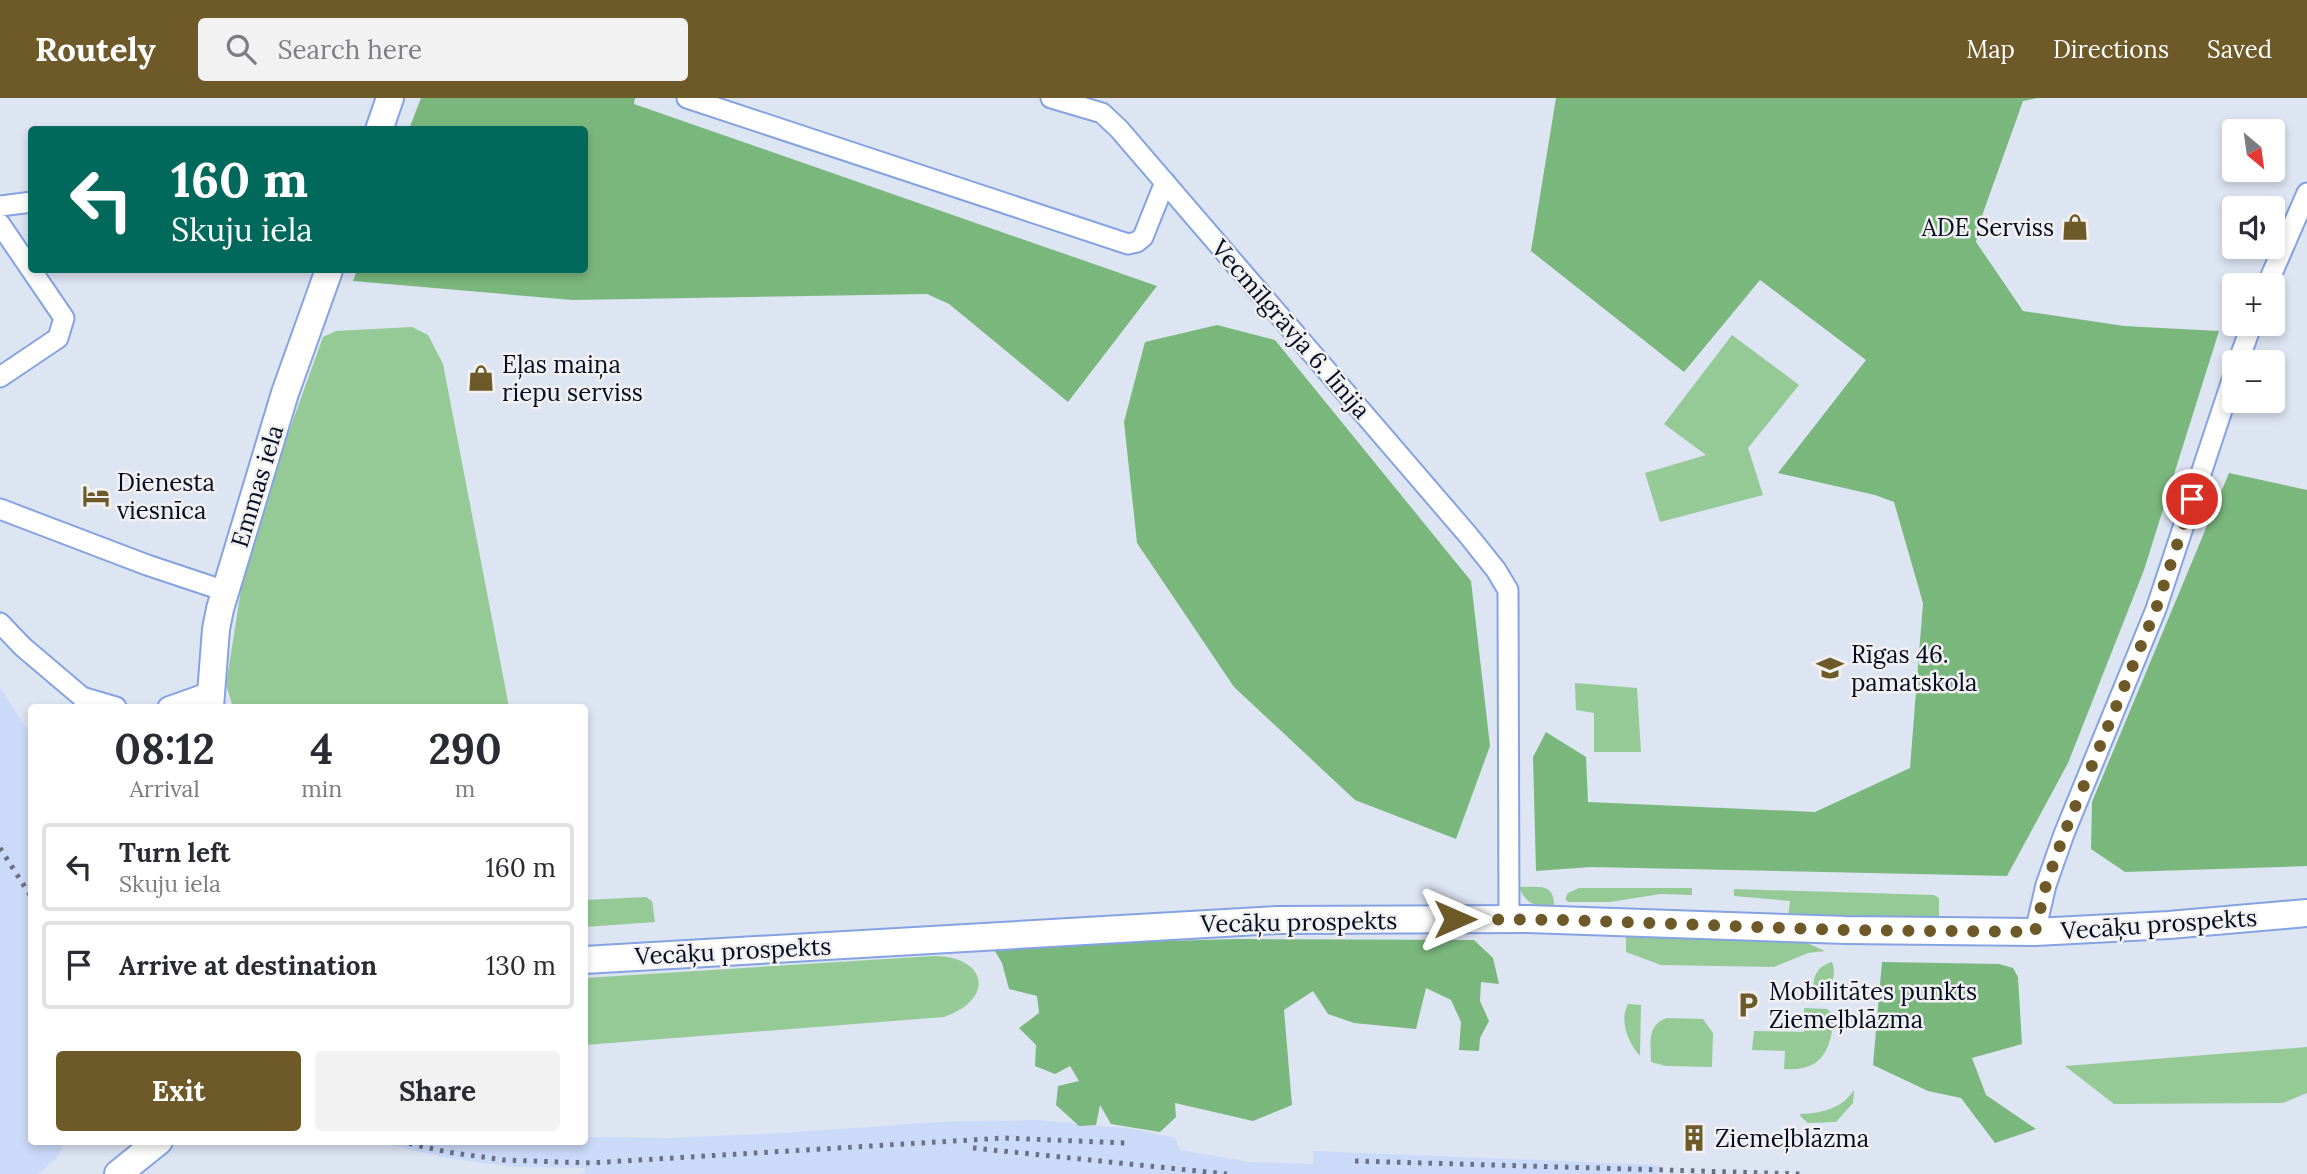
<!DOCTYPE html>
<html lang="en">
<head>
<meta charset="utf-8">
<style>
	:root { --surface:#fff; --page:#f2f2f3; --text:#2b2b33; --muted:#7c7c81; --line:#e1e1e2; --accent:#6e5928 }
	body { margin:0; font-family:Lora,serif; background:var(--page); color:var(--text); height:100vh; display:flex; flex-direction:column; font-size:26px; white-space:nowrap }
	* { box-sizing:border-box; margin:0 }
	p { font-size:23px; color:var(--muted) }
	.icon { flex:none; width:38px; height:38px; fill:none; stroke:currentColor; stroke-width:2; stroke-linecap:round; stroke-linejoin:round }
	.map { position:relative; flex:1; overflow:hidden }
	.side { position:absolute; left:28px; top:606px; width:560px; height:441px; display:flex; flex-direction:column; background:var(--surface); border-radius:7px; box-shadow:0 4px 10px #0003 }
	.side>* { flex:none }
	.hud { position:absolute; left:28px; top:28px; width:560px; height:147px; border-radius:7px; box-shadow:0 4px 10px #0003; background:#00695c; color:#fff; overflow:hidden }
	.needle { width:46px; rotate:151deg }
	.tools { position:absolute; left:2222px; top:21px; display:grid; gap:14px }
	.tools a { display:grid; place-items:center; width:63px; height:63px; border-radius:7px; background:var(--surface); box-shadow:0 4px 10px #0003; font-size:35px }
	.pin { position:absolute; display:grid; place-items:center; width:60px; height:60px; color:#fff; margin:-30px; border:4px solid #fff; border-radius:50%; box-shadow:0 2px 7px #0007 }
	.me { position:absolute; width:77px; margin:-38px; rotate:90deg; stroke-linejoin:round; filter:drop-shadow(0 0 5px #0008) }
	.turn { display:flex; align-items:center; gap:24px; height:147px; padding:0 28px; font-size:32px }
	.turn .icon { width:91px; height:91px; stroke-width:2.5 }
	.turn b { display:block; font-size:49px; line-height:60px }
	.eta { display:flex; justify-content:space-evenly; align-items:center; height:119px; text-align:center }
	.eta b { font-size:42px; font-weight:800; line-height:49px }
	.action { display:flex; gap:14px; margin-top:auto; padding:14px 28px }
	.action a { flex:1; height:80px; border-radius:7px; background:var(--accent); color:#fff; font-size:28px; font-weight:800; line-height:80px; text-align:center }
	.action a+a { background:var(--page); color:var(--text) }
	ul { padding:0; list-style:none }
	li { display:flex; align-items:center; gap:21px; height:88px; margin:0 14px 10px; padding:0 14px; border:4px solid var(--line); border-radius:7px }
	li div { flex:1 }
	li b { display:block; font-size:26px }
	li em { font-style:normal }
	header { display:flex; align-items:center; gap:42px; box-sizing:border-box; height:98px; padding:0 35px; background:var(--accent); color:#fff }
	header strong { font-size:33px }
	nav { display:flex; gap:38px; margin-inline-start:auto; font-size:24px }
	.search { width:490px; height:63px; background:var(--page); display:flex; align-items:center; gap:18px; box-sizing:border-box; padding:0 24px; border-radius:7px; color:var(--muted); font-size:26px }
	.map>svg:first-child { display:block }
</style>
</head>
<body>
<header>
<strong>Routely</strong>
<div class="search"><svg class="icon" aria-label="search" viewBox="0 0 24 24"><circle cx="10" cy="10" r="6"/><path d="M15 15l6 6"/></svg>Search here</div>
<nav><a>Map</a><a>Directions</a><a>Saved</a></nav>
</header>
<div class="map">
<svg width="2307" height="1076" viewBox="0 0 2307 1076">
	<rect width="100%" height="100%" fill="#dde4f2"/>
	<path fill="#ccdaf9" d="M 0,589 L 31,638 L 32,1043 L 65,1043 L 57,1060 L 38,1076 L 0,1076 Z
		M 1038,1022 L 1134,1031 L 1175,1040 L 1180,1052 L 1250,1064 L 1313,1066 L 1313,1053 L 1659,1067 L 1658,1076 L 580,1076 L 585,1075 L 585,1070 L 515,1069 L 452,1061 L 372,1043 L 458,1043 L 476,1046 L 513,1043 L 584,1043 L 585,1039 L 670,1040 L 782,1035 L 939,1024 Z"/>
	<path fill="#95ca97" d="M 412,229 L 428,237 L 443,266 L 509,609 L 233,609 L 226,587 L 248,447 L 323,239 L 336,233 Z
		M 1732,237 L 1799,287 L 1748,350 L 1763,397 L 1660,424 L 1645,375 L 1706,357 L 1664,326 Z
		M 1575,585 L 1637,590 L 1641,654 L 1594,654 L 1594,615 L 1576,612 Z
		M 1519,789 C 1538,789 1556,784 1554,811 C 1537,809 1525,806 1519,789 Z
		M 1579,790 L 1692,790 L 1692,797 L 1660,796 L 1610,804 L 1568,804 L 1565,801 L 1568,795 Z
		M 1734,791 L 1934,797 L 1939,800 L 1939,823 L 1788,818 L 1790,803 L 1734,798 Z
		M 646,799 L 652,803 L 655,824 L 585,829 L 585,802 Z
		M 1626,839 L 1805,844 L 1825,853 L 1808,855 L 1774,869 L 1661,867 L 1626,854 Z
		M 934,858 C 987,858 996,901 944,919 L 585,947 L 585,880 Z
		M 1832,864 C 1838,880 1830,893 1813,896 C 1813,880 1815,869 1832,864 Z
		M 1628,906 L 1641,907 L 1640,958 C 1628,944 1619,923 1628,906 Z
		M 1804,910 L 1827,911 L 1834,918 C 1831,951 1823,974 1784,971 L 1785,953 L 1752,952 L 1754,933 L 1804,934 Z
		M 1667,920 L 1703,921 L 1713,935 L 1712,969 L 1666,968 L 1651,964 C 1651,946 1646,927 1667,920 Z
		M 2307,949 L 2307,995 L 2283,1005 L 2114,1006 L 2065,968 Z
		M 1854,992 L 1853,1005 L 1836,1024 L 1808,1025 L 1801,1019 L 1800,1016 C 1823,1015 1841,1011 1854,992 Z"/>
	<path fill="#7ab77d" d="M 421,0 L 635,0 L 634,6 L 1157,188 L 1068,304 L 949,206 L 927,196 L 573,202 L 353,183 L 357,172 L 584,172 L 584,32 L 409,31 Z
		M 1556,0 L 2037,0 L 2023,3 L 1983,115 L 1976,144 L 2023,213 L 2124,228 L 2219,233 L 2144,472 L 2068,665 L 2007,778 L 1591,769 L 1536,773 L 1533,659 L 1546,634 L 1586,659 L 1588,704 L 1815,714 L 1910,670 L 1923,505 L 1894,404 L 1875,397 L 1778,375 L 1866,262 L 1760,182 L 1684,274 L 1531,153 Z
		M 1217,227 L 1275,242 L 1471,483 L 1490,648 L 1456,741 L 1355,702 L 1234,589 L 1137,445 L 1124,324 L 1145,244 Z
		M 2229,375 L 2307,392 L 2307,768 L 2125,774 L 2091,751 L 2092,704 Z
		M 1237,841 L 1474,842 L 1493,860 L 1499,886 L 1481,884 L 1480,903 L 1489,923 L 1480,940 L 1479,953 L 1459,952 L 1461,924 L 1451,902 L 1426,890 L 1416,931 L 1354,925 L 1328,916 L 1313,893 L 1284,912 L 1292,1007 L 1253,1023 L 1175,1005 L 1176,1019 L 1160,1034 L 1111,1026 L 1100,1007 L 1096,1027 L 1079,1028 L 1056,1007 L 1058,988 L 1079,983 L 1070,968 L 1055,976 L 1035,968 L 1036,947 L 1019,930 L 1039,915 L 1037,898 L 1009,891 L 1002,865 L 992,848 Z
		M 1882,864 L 1999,866 L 2013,870 L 2018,879 L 2022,946 L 1972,960 L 1986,997 L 2036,1031 L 1995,1045 L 1961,1000 L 1928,993 L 1873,967 Z"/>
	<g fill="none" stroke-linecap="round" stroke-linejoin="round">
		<defs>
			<path id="street" d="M 687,0 L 1128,146 L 1137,144 L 1143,139 L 1165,84
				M 1051,0 L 1102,15 L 1119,31 L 1468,437 L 1496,472 L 1508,492 L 1509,821
				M 0,108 L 32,104
				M 0,126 L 64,220 L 58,240 L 0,279
				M 2267,187 L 2307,95
				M 2238,264 L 2252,226
				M 0,411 L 147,467 L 225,493
				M 0,525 L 23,549 L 82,599 L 87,609
				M 82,599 L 116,609
				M 168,609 L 210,594
				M 2035,834 L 2046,787 L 2064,736 L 2156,511 L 2235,273"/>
			<path id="secondary" d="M 379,32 L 390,0
				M 210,609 L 216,531 L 220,511 L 285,295 L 329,172
				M 584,862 L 1277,822 L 1528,821 L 1846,832 L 2035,834 L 2169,827 L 2307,815
				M 118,1076 L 159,1043"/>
		</defs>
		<use href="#street" stroke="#85a2e3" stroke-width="23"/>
		<use href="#secondary" stroke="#85a2e3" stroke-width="30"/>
		<use href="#street" stroke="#fff" stroke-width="19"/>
		<use href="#secondary" stroke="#fff" stroke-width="26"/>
		<path stroke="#697083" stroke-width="5" stroke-dasharray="3.5 7" stroke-linecap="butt" d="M 0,750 L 32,800
			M 399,1043 L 447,1054 L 504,1062 L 590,1065 L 1003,1040 L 1126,1045
			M 973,1050 L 1227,1076
			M 1355,1063 L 1802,1076"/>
	</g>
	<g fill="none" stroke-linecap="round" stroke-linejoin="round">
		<path stroke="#6e5928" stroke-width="12" stroke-dasharray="0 21.6" d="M 1455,821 L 1561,822 L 1846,832 L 2035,834 L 2046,787 L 2064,736 L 2156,511 L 2192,401"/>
	</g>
	<defs>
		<symbol id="shop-bare" viewBox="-9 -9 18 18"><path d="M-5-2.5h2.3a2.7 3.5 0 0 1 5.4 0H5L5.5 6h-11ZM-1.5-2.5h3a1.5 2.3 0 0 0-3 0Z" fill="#6e5928" stroke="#f1f1f1" stroke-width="2.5" paint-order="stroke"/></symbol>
		<symbol id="hotel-bare" viewBox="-9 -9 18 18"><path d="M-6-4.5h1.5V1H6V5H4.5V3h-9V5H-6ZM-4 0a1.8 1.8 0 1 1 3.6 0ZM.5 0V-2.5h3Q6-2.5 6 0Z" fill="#6e5928" stroke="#f1f1f1" stroke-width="2.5" paint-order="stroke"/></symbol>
		<symbol id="school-bare" viewBox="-9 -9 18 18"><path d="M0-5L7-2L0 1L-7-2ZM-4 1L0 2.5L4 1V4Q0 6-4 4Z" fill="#6e5928" stroke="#f1f1f1" stroke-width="2.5" paint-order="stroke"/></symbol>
		<symbol id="parking-bare" viewBox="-9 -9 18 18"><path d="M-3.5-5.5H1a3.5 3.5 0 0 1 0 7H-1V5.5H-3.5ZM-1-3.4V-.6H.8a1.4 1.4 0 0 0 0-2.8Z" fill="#6e5928" stroke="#f1f1f1" stroke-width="2.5" paint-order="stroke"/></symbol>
		<symbol id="building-bare" viewBox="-9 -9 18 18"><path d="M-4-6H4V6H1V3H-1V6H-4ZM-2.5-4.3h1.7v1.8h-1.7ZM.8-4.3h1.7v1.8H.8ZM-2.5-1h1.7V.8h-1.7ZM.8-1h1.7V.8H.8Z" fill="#6e5928" stroke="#f1f1f1" stroke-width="2.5" paint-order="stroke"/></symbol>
	</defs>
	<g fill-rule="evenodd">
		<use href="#shop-bare" x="2056" y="110" width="38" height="38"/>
		<use href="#shop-bare" x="462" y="261" width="38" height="38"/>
		<use href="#hotel-bare" x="77" y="379" width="38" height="38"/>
		<use href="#school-bare" x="1811" y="551" width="38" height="38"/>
		<use href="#parking-bare" x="1729" y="888" width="38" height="38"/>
		<use href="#building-bare" x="1675" y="1021" width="38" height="38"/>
	</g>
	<g text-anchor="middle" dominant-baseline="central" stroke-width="5" stroke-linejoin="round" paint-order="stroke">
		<g font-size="24" fill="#040b22" stroke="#f1f1f1" text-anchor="start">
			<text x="2054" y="129" text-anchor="end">ADE Serviss</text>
			<text x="502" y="266">Eļas maiņa<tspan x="502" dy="28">riepu serviss</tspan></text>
			<text x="117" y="384">Dienesta<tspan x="117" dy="28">viesnīca</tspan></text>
			<text x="1851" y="556">Rīgas 46.<tspan x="1851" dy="28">pamatskola</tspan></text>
			<text x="1769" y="893">Mobilitātes punkts<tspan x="1769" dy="28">Ziemeļblāzma</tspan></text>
			<text x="1715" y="1040">Ziemeļblāzma</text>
		</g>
		<g font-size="24" fill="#040b22" stroke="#f1f1f1">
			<text transform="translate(1291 231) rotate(49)">Vecmīlgrāvja 6. līnija</text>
			<text transform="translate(257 388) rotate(-73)">Emmas iela</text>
			<text transform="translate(1299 824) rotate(-1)">Vecāķu prospekts</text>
			<text transform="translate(2159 826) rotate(-4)">Vecāķu prospekts</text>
			<text transform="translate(733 853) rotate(-3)">Vecāķu prospekts</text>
		</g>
	</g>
</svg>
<div class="tools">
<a><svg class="needle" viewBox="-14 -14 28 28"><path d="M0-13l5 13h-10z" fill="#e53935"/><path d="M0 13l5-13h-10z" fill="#7c7c81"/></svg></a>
<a><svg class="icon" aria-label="sound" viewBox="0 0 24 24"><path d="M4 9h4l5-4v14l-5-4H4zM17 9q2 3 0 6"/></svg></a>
<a>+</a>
<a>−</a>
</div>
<div class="pin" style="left:2192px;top:401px;background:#d93025"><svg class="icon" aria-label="arrive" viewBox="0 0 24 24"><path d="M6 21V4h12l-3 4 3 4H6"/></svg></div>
<svg class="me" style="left:1455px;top:821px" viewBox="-20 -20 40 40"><path d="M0-17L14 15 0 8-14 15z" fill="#6e5928" stroke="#fff" stroke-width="4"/></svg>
<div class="hud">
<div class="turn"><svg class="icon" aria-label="left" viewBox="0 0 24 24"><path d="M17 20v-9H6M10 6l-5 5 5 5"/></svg><div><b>160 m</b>Skuju iela</div></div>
</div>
<section class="side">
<div class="eta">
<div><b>08:12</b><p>Arrival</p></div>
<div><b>4</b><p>min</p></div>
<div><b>290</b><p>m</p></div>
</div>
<ul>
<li><svg class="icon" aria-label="left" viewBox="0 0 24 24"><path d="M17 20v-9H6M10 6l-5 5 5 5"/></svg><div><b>Turn left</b><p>Skuju iela</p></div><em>160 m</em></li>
<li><svg class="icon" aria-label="arrive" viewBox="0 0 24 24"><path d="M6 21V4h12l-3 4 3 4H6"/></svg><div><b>Arrive at destination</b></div><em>130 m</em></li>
</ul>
<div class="action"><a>Exit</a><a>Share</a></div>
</section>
</div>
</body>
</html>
